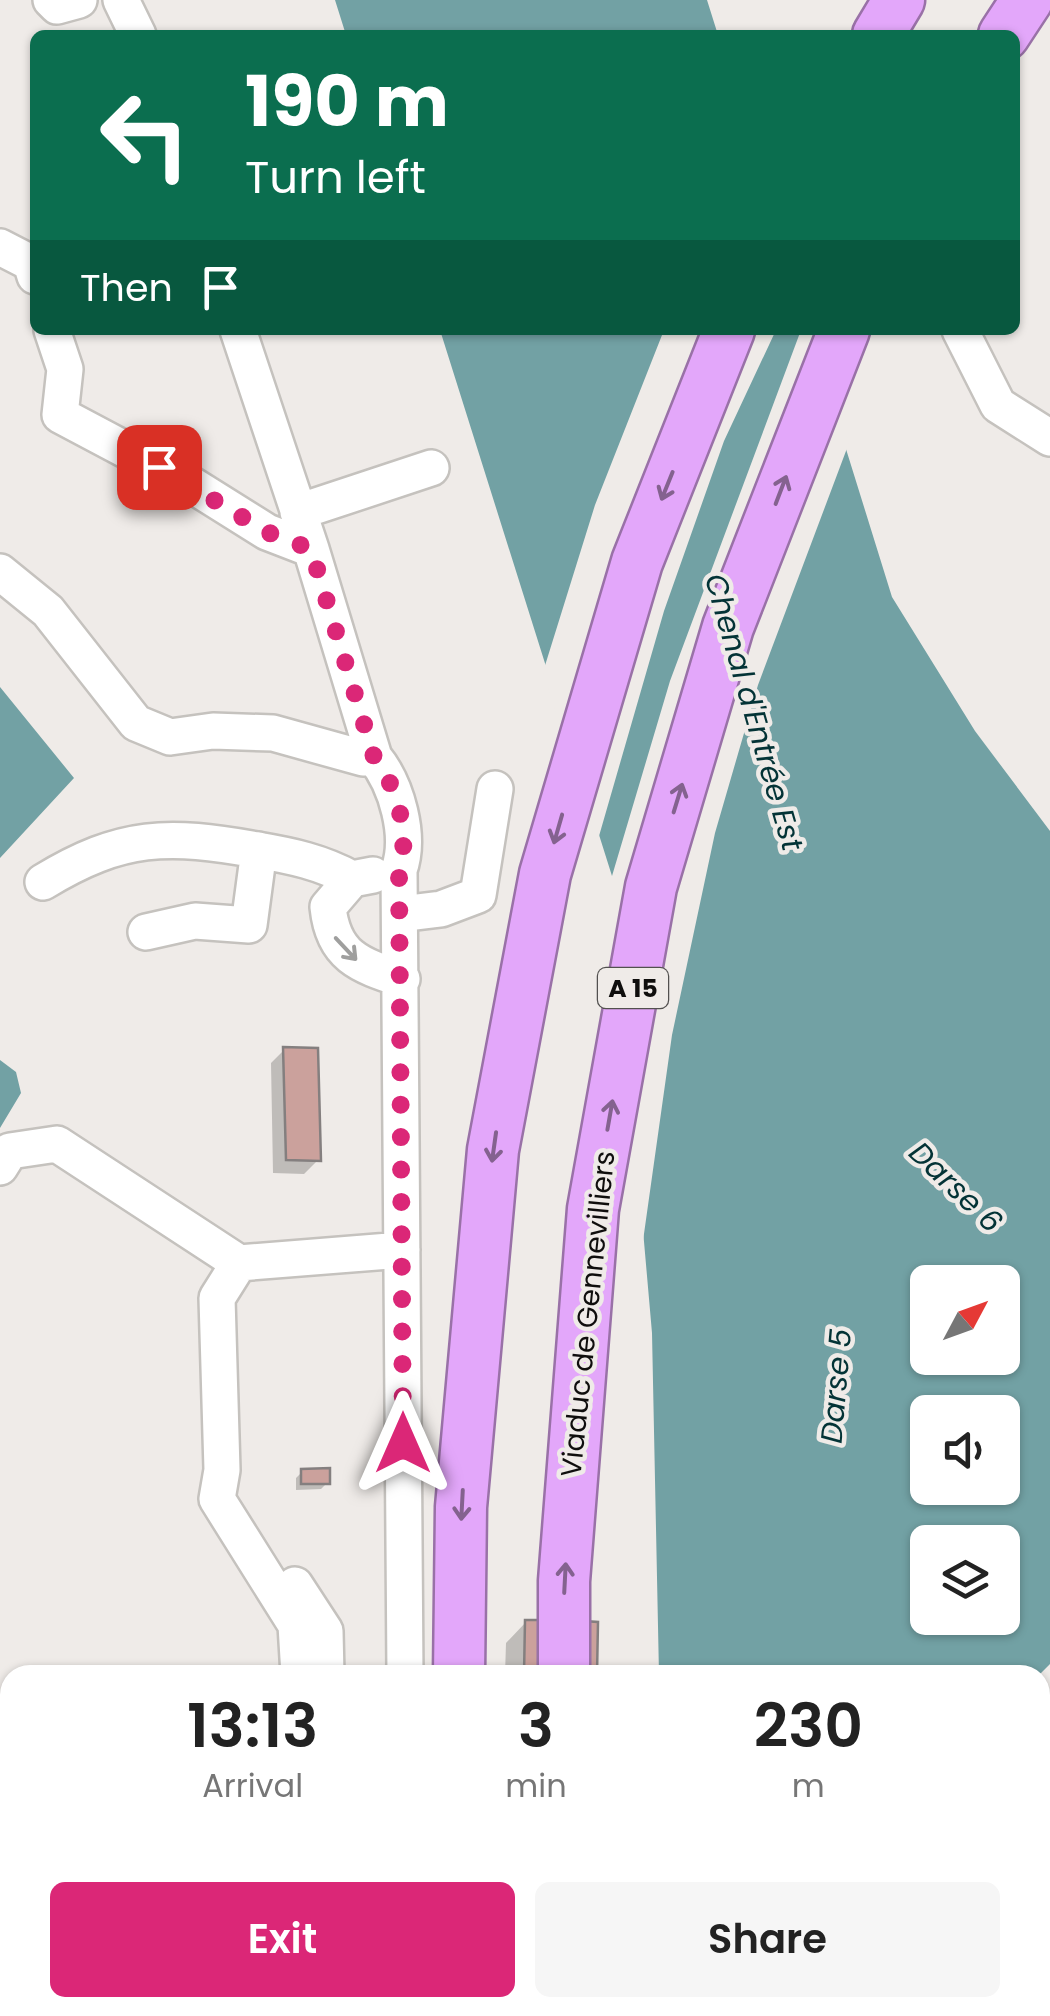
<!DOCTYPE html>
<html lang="en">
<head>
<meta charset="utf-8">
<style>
	:root { --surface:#fff; --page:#f6f6f6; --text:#222; --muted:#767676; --accent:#db2777 }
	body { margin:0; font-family:Poppins,sans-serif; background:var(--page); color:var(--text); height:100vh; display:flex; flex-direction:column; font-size:38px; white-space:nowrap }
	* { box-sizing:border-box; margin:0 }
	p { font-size:32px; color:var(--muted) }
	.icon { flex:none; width:55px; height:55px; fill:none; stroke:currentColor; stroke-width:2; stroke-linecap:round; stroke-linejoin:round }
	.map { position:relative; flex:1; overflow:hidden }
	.side { position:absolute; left:0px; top:1665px; width:1050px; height:352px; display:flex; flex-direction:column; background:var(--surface); border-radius:30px 30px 0 0; box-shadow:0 2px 8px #0004 }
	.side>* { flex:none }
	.top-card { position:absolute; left:30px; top:30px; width:990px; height:305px; border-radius:15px; box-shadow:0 2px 8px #0004; background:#0b6e4f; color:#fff; overflow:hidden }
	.needle { width:65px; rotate:49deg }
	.buttons { position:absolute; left:910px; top:1265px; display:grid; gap:20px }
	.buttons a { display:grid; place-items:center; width:110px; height:110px; border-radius:15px; background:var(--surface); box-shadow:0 2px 8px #0004; font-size:50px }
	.pin { position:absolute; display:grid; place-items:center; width:85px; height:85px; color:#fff; margin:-42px; border-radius:20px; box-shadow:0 5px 15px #0006 }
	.me { position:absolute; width:110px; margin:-55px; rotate:0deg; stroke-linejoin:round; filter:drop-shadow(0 0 8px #0008) }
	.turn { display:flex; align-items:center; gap:35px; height:210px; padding:0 50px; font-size:45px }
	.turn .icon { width:130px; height:130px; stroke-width:2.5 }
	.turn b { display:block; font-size:70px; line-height:85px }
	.then { display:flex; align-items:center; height:95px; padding:0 50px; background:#0003; gap:20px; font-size:38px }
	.eta { display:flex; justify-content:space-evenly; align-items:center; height:170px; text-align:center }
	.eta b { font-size:60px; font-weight:600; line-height:70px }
	.cta { display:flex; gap:20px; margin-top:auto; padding:20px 50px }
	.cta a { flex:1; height:115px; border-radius:15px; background:var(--accent); color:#fff; font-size:40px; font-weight:600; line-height:115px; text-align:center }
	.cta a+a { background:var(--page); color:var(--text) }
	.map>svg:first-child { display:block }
</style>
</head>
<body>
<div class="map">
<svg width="1050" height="2016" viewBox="0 0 1050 2016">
	<rect width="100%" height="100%" fill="#efebe8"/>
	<path fill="#72a1a4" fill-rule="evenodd" d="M 335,0 L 707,0 L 718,35 L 346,35 Z
		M 440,330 L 809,330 L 892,597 L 975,731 L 1050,831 L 1050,1664 L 1039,1675 L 659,1675 L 652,1333 L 612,876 ZM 928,1282 L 1002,1282 L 1002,1358 L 928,1358 ZM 928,1412 L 1002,1412 L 1002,1488 L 928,1488 ZM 928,1542 L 1002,1542 L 1002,1618 L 928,1618 Z
		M 0,687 L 74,778 L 0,858 Z
		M 0,1060 L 16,1072 L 21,1093 L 0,1128 Z
		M 666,2008 L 1001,2008 L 1002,2016 L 666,2016 Z"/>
	<path fill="#efebe8" d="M 664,330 L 776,330 L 724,441 L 664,611 L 597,843 L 543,672 L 595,505 Z
		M 801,330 L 814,330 L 849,443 L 758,685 L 715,833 L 672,1035 L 641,1255 L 609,896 L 612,876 L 670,681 Z"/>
	<path fill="#0003" d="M 144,476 L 155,501 L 149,508 L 130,497 Z
		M 284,1050 L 318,1160 L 304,1174 L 273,1173 L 271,1063 Z
		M 302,1472 L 327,1483 L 321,1489 L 296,1490 L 296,1478 Z
		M 540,1618 L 594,1675 L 505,1675 L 506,1643 L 526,1622 L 536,1622 Z"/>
	<path fill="#cba19c" stroke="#847f7f" stroke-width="2.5" d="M 144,473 L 167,485 L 157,503 L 134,491 Z
		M 283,1047 L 318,1048 L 321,1161 L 286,1160 Z
		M 330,1468 L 330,1484 L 301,1484 L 301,1469 Z
		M 539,1616 L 585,1617 L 584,1621 L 598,1622 L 597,1675 L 524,1675 L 525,1620 L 539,1620 Z"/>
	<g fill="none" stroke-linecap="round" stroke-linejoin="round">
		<defs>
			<path id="minor" d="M 51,0 L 57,6 L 79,0
				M 121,0 L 138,35
				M 0,247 L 31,263 L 35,276
				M 52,330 L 65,369 L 60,415 L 192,485 L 267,532 L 311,549
				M 238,330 L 311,549 L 374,757 C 397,785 411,836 399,870 L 405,1675
				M 960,330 L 998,405 L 1050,438
				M 298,512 L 431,468
				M 0,572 L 48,611 L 136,723 L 170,737 L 213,731 L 273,733 L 363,758 L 374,757
				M 373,875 L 352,879 L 328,907 C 333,956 359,965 402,979
				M 43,882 C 122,834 168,834 257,850 C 292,856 321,862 352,879
				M 400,914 L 441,909 L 478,895 L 495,789
				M 146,932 L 195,921 L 249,925 L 259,850
				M 0,1167 L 10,1151 L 57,1144 L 239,1263 L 217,1298 L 222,1470 L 217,1499 L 296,1625 L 299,1675
				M 239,1263 L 402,1250
				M 295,1585 L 325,1631 L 326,1675
				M 333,2008 L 333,2016
				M 408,2008 L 408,2016"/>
			<path id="highway" d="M 878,35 L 899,0
				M 1004,35 L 1027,0
				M 459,1675 L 461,1507 L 493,1150 L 545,874 L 637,562 L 729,330
				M 564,1675 L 564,1581 L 593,1209 L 651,887 L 728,627 L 844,330
				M 456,2008 L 456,2016
				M 563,2008 L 563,2016"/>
		</defs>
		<use href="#minor" stroke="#c5c2be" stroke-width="40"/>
		<use href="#highway" stroke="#9971a7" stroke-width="55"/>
		<use href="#minor" stroke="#fff" stroke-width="35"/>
		<use href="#highway" stroke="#e3a7fa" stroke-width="50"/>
	</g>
	<defs><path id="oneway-shaft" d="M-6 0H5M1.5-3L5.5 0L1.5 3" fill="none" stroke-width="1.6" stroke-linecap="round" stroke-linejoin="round" transform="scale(2.5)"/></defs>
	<g stroke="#84628f">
		<use href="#oneway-shaft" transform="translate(667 486) rotate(112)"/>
		<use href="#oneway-shaft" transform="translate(781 490) rotate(-69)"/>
		<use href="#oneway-shaft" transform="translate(678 798) rotate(-73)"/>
		<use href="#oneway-shaft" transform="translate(558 829) rotate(106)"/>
		<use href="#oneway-shaft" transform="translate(610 1115) rotate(-80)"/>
		<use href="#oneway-shaft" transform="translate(494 1147) rotate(98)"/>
		<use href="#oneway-shaft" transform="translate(462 1505) rotate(93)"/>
		<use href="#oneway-shaft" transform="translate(565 1578) rotate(-87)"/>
	</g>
	<use stroke="#9f9f9e" href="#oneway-shaft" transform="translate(346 949) rotate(47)"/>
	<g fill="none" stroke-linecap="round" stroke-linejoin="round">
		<path stroke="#db2777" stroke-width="18" stroke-dasharray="0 32.4" d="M 159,467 L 267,532 L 311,549 L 374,757 C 397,785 411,836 399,870 L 403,1443"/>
	</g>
	<g text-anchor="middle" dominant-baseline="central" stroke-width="9" stroke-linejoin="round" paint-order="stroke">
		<rect fill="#efebe8" stroke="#52504f" stroke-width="2.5" x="598" y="968" width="70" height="40" rx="8"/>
		<g font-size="25" font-weight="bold" fill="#0f0e0d">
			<text x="633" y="988">A 15</text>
		</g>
		<g font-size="28" fill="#0f0e0d" stroke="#efebe8">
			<text transform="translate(588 1314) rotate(-84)">Viaduc de Gennevilliers</text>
		</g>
		<g font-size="30" font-style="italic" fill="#033336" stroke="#efebe8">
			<text transform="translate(754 712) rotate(74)">Chenal d'Entrée Est</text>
			<text transform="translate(956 1187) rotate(44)">Darse 6</text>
			<text transform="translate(836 1386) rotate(-85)">Darse 5</text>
		</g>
	</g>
</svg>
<div class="buttons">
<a><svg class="needle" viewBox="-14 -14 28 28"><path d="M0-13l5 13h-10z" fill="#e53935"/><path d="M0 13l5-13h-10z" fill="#767676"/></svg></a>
<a><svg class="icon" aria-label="sound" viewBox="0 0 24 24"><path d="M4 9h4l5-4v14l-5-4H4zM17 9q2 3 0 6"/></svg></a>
<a><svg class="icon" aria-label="layers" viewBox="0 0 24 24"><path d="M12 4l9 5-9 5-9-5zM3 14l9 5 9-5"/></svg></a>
</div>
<div class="pin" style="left:159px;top:467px;background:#d93025"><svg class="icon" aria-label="arrive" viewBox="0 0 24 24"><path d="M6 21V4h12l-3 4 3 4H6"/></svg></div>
<svg class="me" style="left:403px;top:1443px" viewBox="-20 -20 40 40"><path d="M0-17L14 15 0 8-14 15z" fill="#db2777" stroke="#fff" stroke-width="4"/></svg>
<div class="top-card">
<div class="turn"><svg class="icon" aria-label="left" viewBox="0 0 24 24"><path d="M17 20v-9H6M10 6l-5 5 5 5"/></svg><div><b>190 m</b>Turn left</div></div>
<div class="then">Then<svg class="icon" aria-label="arrive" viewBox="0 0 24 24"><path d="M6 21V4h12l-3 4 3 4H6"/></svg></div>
</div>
<section class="side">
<div class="eta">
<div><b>13:13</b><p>Arrival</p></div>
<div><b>3</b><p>min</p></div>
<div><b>230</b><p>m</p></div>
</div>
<div class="cta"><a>Exit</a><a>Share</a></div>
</section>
</div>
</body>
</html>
